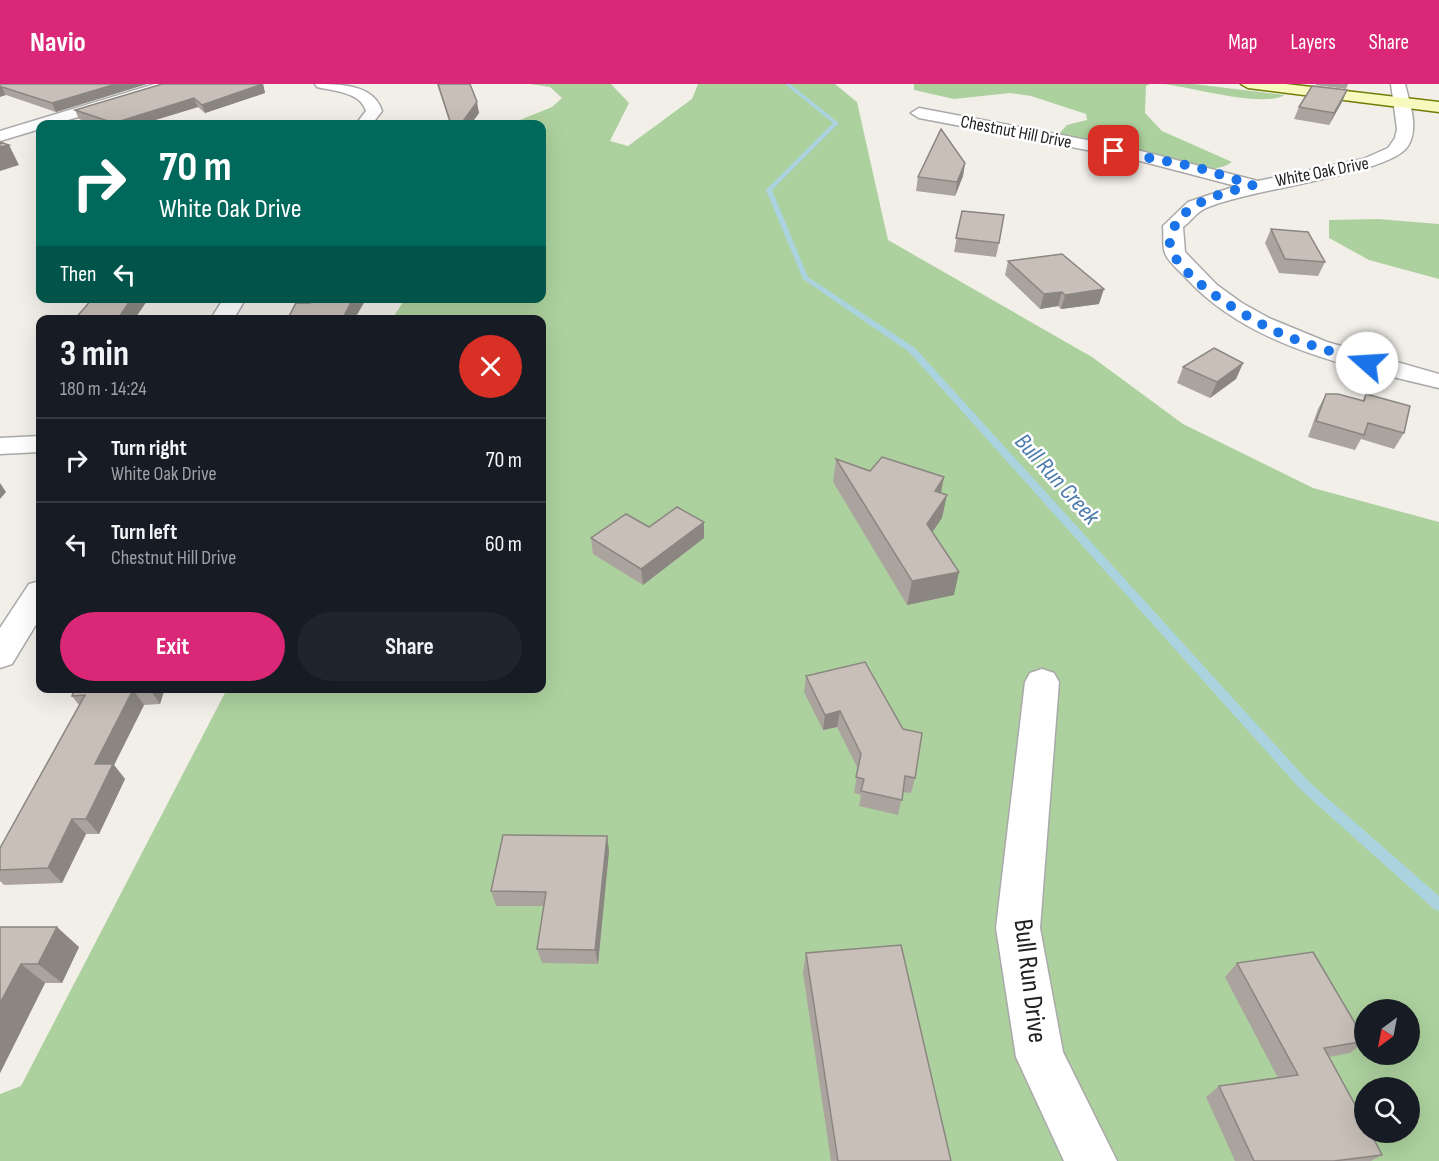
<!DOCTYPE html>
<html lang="en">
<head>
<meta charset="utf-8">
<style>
	:root { --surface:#171b24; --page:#20242c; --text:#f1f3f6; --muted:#9ea1a6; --line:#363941; --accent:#db2777 }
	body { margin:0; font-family:"Sofia Sans Condensed",sans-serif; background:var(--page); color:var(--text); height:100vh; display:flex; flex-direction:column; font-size:22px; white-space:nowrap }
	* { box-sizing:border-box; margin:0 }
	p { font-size:20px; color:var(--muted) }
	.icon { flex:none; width:33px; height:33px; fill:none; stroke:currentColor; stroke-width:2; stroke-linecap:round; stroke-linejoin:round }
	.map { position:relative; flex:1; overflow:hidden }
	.side { position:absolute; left:36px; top:231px; width:510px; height:378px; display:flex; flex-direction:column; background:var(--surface); border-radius:12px; box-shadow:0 6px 24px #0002 }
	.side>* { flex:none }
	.banner { position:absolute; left:36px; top:36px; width:510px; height:183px; border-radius:12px; box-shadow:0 6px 24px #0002; background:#00695c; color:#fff; overflow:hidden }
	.needle { width:39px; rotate:212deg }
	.controls { position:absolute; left:1354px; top:915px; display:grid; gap:12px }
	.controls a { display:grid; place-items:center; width:66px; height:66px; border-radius:50%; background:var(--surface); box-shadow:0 6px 24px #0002; font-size:30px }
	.pin { position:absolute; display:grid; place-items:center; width:51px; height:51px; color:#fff; margin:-26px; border-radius:12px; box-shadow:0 3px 9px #0006 }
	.me { position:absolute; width:66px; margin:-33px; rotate:289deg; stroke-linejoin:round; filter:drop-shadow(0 0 4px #0008) }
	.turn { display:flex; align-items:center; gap:21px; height:126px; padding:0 24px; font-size:27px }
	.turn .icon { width:78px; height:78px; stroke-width:2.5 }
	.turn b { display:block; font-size:42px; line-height:51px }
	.then { display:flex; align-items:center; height:57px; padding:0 24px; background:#0003; gap:12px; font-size:22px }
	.round { display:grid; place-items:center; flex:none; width:63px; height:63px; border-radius:32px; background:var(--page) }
	.overview { display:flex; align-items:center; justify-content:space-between; height:102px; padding:0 24px }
	h1 { font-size:36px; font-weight:700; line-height:45px }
	.button { display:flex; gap:12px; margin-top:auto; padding:12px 24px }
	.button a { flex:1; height:69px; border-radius:36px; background:var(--accent); color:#fff; font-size:24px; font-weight:700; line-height:69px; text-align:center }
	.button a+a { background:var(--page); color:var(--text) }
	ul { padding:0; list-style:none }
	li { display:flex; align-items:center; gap:18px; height:84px; padding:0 24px; border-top:2px solid var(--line) }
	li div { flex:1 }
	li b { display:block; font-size:22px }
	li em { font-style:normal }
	header { display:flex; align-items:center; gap:36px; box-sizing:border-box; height:84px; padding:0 30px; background:var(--accent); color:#fff }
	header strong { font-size:28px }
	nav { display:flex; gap:33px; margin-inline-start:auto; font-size:21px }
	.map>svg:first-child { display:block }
</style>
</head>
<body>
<header>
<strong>Navio</strong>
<nav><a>Map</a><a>Layers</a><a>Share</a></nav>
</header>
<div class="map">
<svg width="1439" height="1077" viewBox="0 0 1439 1077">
	<rect width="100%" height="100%" fill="#f2efe9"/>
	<path fill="#add19e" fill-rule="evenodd" d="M 530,0 L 611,0 L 629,19 L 610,57 L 628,62 L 692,15 L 698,0 L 835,0 L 857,18 L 888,156 L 1092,273 L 1183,340 L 1313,404 L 1439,438 L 1439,1077 L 0,1077 L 0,1010 L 21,1002 L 227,605 L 542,604 L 542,236 L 392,235 L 405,215 L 542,214 L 542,40 L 510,40 L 552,23 L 562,14 L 550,3 ZM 1365,926 L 1410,926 L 1410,970 L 1365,970 ZM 1365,1004 L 1410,1004 L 1410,1048 L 1365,1048 Z
		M 914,0 L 1150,0 L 1146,2 L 1145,29 L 1162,47 L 1232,78 C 1202,100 1110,70 1073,63 L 1056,53 L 1067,41 L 1087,36 L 1086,30 L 1031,12 L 1010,9 L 954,15 L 914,6 Z
		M 1163,0 L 1194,0 L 1285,11 C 1263,24 1191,3 1163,0 Z
		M 1378,135 L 1439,140 L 1439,195 L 1369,176 L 1329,154 L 1329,136 Z"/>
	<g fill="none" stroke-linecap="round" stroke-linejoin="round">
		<path fill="#aad3df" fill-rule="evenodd" d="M 785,0 L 790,0 L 839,39 L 772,106 L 808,193 L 915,264 L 1309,698 L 1439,812 L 1439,827 L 1434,825 L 1301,706 L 909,268 L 803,195 L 766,106 L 833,39 Z"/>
		<defs>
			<path id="street" d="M 155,0 L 178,0 L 176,3 L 55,40 L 40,40 L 40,45 L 0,57 L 0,47 Z
				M 315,0 C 339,0 374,0 382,27 L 372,40 L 356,40 L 366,27 C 361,8 333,7 317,3 Z
				M 1391,0 L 1405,0 C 1410,20 1419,44 1408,62 C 1390,91 1245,105 1204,125 C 1196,129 1190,138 1183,143 L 1185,168 L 1217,201 L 1242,219 L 1269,234 L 1327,258 L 1439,290 L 1439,304 C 1352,283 1249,263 1186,194 C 1180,187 1168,178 1165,169 C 1162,162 1164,150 1163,142 L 1188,118 L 1236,102 L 1129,74 L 919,34 L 911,29 L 919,24 L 1129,64 L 1258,97 L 1363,75 L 1388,64 L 1395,54 L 1397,45 Z
				M 224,214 L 246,214 L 233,236 L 210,236 Z
				M 40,352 L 40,368 L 0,370 L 0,354 Z
				M 40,497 L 40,534 L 12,580 L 0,584 L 0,544 L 29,500 Z
				M 1042,585 L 1054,589 L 1059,598 L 1040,844 L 1063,968 L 1117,1077 L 1064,1077 L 1016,973 L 996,844 L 1025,598 L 1030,589 Z"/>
			<path id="secondary" d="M 1241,0 L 1286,0 L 1439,18 L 1439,28 L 1248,4 Z"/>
		</defs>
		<use href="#street" stroke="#a9a9a9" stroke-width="3"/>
		<use href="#secondary" stroke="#707d05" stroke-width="3"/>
		<use href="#street" fill="#fff" fill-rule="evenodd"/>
		<use href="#secondary" fill="#f7fabf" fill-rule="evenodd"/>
	</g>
	<path fill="#aba49e" d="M 0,0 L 147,0 L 56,28 L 6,11 Z
		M 263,0 L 265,9 L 205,29 L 198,23 L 142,40 L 95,40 L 79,35 L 75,26 Z
		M 437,0 L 470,0 L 479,29 L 471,40 L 450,40 Z
		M 1316,0 L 1348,0 L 1346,5 L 1315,1 Z
		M 1347,6 L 1342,18 L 1329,41 L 1294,35 L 1299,23 Z
		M 965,79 L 963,92 L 955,112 L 916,107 L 918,93 Z
		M 962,127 L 999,159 L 996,173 L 954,168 Z
		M 1271,145 L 1325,178 L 1318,192 L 1279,189 L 1265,159 Z
		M 1008,177 L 1099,220 L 1061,225 L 1058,222 L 1040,225 L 1005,191 Z
		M 1243,279 L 1236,295 L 1210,314 L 1177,299 L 1183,283 Z
		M 1326,310 L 1362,317 L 1366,310 L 1404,349 L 1394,365 L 1361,355 L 1355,366 L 1308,353 L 1318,325 Z
		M 836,375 L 870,387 L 944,393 L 941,409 L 942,434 L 932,448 L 954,511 L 907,521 L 833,398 Z
		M 704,438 L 704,454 L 643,501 L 593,470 L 591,454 Z
		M 806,592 L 915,694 L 911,709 L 903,708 L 898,731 L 859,722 L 861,711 L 854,709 L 858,685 L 837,643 L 823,646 L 804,608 Z
		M 75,604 L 165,604 L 160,620 L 144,621 L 114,681 L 125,695 L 99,750 L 86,750 L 62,799 L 4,801 L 0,797 L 0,764 L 79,621 L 72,612 Z
		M 607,752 L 609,767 L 598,880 L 542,879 L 537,865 L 544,822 L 496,822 L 491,807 Z
		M 0,843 L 79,863 L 62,899 L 45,899 L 0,989 Z
		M 806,869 L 951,1077 L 831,1077 L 803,889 Z
		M 1237,879 L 1365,956 L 1365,958 L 1350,969 L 1329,973 L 1382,1071 L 1371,1077 L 1235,1077 L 1206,1013 L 1219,1002 L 1278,994 L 1225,893 Z"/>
	<path fill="#8b8681" d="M 116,0 L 147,0 L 56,28 L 52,19 Z
		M 263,0 L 265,9 L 205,29 L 202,21 Z
		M 0,3 L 2,3 L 6,11 L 0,13 Z
		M 1347,6 L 1342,18 L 1329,41 L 1334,29 Z
		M 194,14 L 198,23 L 142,40 L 115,40 L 114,39 Z
		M 477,18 L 479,29 L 471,40 L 461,40 Z
		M 9,61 L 19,81 L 0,87 L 0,63 Z
		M 965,79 L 963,92 L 955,112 L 957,98 Z
		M 1104,205 L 1099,220 L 1061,225 L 1065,211 Z
		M 1062,208 L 1058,222 L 1040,225 L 1044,210 Z
		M 132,214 L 149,214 L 134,236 L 117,236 Z
		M 353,214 L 364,214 L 365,217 L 354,236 L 342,236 Z
		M 1243,279 L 1236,295 L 1210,314 L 1217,298 Z
		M 944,393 L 939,417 L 935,407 Z
		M 0,399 L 6,408 L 0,415 Z
		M 947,411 L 942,434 L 922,463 L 927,440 Z
		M 704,438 L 704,454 L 643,501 L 641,485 Z
		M 959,488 L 954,511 L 907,521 L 912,497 Z
		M 149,604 L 165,604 L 160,620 Z
		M 133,606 L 144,621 L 114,681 L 125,695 L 99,750 L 86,735 L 95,680 Z
		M 840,627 L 837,643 L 823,646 L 825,631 Z
		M 72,735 L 86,750 L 62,799 L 48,784 Z
		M 607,752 L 609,767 L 598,880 L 595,866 Z
		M 57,843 L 79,863 L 62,899 L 38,880 Z
		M 21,880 L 45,899 L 0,989 L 0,919 Z"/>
	<path fill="#c7bfb8" stroke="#8b8681" stroke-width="1.5" d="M 0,0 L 116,0 L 52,19 L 2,3 L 0,3 Z
		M 162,0 L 263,0 L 202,21 L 194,14 L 114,39 L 75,26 Z
		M 438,0 L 470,0 L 477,18 L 461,40 L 451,40 Z
		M 1312,2 L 1347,6 L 1334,29 L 1299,23 Z
		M 941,45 L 965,79 L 957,98 L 918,93 Z
		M 0,58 L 9,61 L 0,63 Z
		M 962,127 L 1004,131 L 999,159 L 956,154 Z
		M 1271,145 L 1308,148 L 1325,178 L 1285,175 Z
		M 1062,170 L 1104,205 L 1065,211 L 1062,208 L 1044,210 L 1008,177 Z
		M 93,214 L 132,214 L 117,236 L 74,236 Z
		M 313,214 L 353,214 L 342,236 L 287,236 L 296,219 L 310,219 Z
		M 1214,264 L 1243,279 L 1217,298 L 1183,283 Z
		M 1326,310 L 1338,310 L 1364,317 L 1366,310 L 1410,322 L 1404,349 L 1368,339 L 1364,351 L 1316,337 Z
		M 882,373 L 944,393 L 935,407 L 947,411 L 927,440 L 959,488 L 912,497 L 836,375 L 870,387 Z
		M 677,423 L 704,438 L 641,485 L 591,454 L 626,430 L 649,443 Z
		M 865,578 L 903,645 L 922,649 L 915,694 L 905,692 L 902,716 L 861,707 L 864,695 L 856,693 L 861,670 L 840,627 L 825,631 L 806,592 Z
		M 75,604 L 142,604 L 133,606 L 95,680 L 113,680 L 86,735 L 72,735 L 48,784 L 0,786 L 0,764 L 85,611 L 72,612 Z
		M 503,751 L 607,752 L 595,866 L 537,865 L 546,808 L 491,807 Z
		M 0,843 L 57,843 L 38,880 L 21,880 L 0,919 Z
		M 901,861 L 951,1077 L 838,1077 L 806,869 Z
		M 1313,868 L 1365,956 L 1365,957 L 1324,964 L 1365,1039 L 1365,1048 L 1370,1048 L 1382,1071 L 1334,1077 L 1254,1077 L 1219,1002 L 1298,991 L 1237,879 Z"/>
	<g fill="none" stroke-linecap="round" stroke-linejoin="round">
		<path stroke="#1a73e8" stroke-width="10" stroke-dasharray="0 18" d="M 1114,67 L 1196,83 L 1253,101 C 1228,108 1190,116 1176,140 C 1172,146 1169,154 1170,162 C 1178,195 1258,241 1289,253 C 1314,263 1341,270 1367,279"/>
	</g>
	<g text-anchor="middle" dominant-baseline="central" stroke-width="5" stroke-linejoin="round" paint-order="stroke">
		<g font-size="18" fill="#222" stroke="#fff">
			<text transform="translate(1016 48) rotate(11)">Chestnut Hill Drive</text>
			<text transform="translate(1322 88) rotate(-11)">White Oak Drive</text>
		</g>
		<g font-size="24" font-style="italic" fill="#4a7aab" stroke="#fff">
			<text transform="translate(1057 395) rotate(48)">Bull Run Creek</text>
		</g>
		<g font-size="27" fill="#222" stroke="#fff">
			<text transform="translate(1030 897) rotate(83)">Bull Run Drive</text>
		</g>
	</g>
</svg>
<div class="controls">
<a><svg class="needle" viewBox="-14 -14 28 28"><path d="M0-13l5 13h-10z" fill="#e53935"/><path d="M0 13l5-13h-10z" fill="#9ea1a6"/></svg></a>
<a><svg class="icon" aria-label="search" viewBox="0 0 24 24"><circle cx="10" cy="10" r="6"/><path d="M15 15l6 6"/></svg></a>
</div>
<div class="pin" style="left:1114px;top:67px;background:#d93025"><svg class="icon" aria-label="arrive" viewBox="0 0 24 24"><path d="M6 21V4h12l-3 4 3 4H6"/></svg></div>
<svg class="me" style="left:1367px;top:279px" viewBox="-20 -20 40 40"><circle r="19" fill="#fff"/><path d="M0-13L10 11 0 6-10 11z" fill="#1a73e8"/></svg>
<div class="banner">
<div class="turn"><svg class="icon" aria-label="right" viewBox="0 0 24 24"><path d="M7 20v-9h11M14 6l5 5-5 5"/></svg><div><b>70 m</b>White Oak Drive</div></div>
<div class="then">Then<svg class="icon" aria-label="left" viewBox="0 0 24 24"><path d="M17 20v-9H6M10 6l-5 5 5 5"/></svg></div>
</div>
<section class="side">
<div class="overview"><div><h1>3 min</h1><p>180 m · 14:24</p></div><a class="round" style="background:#d93025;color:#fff"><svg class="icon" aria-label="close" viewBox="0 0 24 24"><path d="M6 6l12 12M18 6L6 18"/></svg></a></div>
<ul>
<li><svg class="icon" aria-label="right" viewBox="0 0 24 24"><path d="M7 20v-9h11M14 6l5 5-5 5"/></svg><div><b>Turn right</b><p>White Oak Drive</p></div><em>70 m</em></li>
<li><svg class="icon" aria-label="left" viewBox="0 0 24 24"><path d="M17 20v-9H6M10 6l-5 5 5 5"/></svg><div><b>Turn left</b><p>Chestnut Hill Drive</p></div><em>60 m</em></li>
</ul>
<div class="button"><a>Exit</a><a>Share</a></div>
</section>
</div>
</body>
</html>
